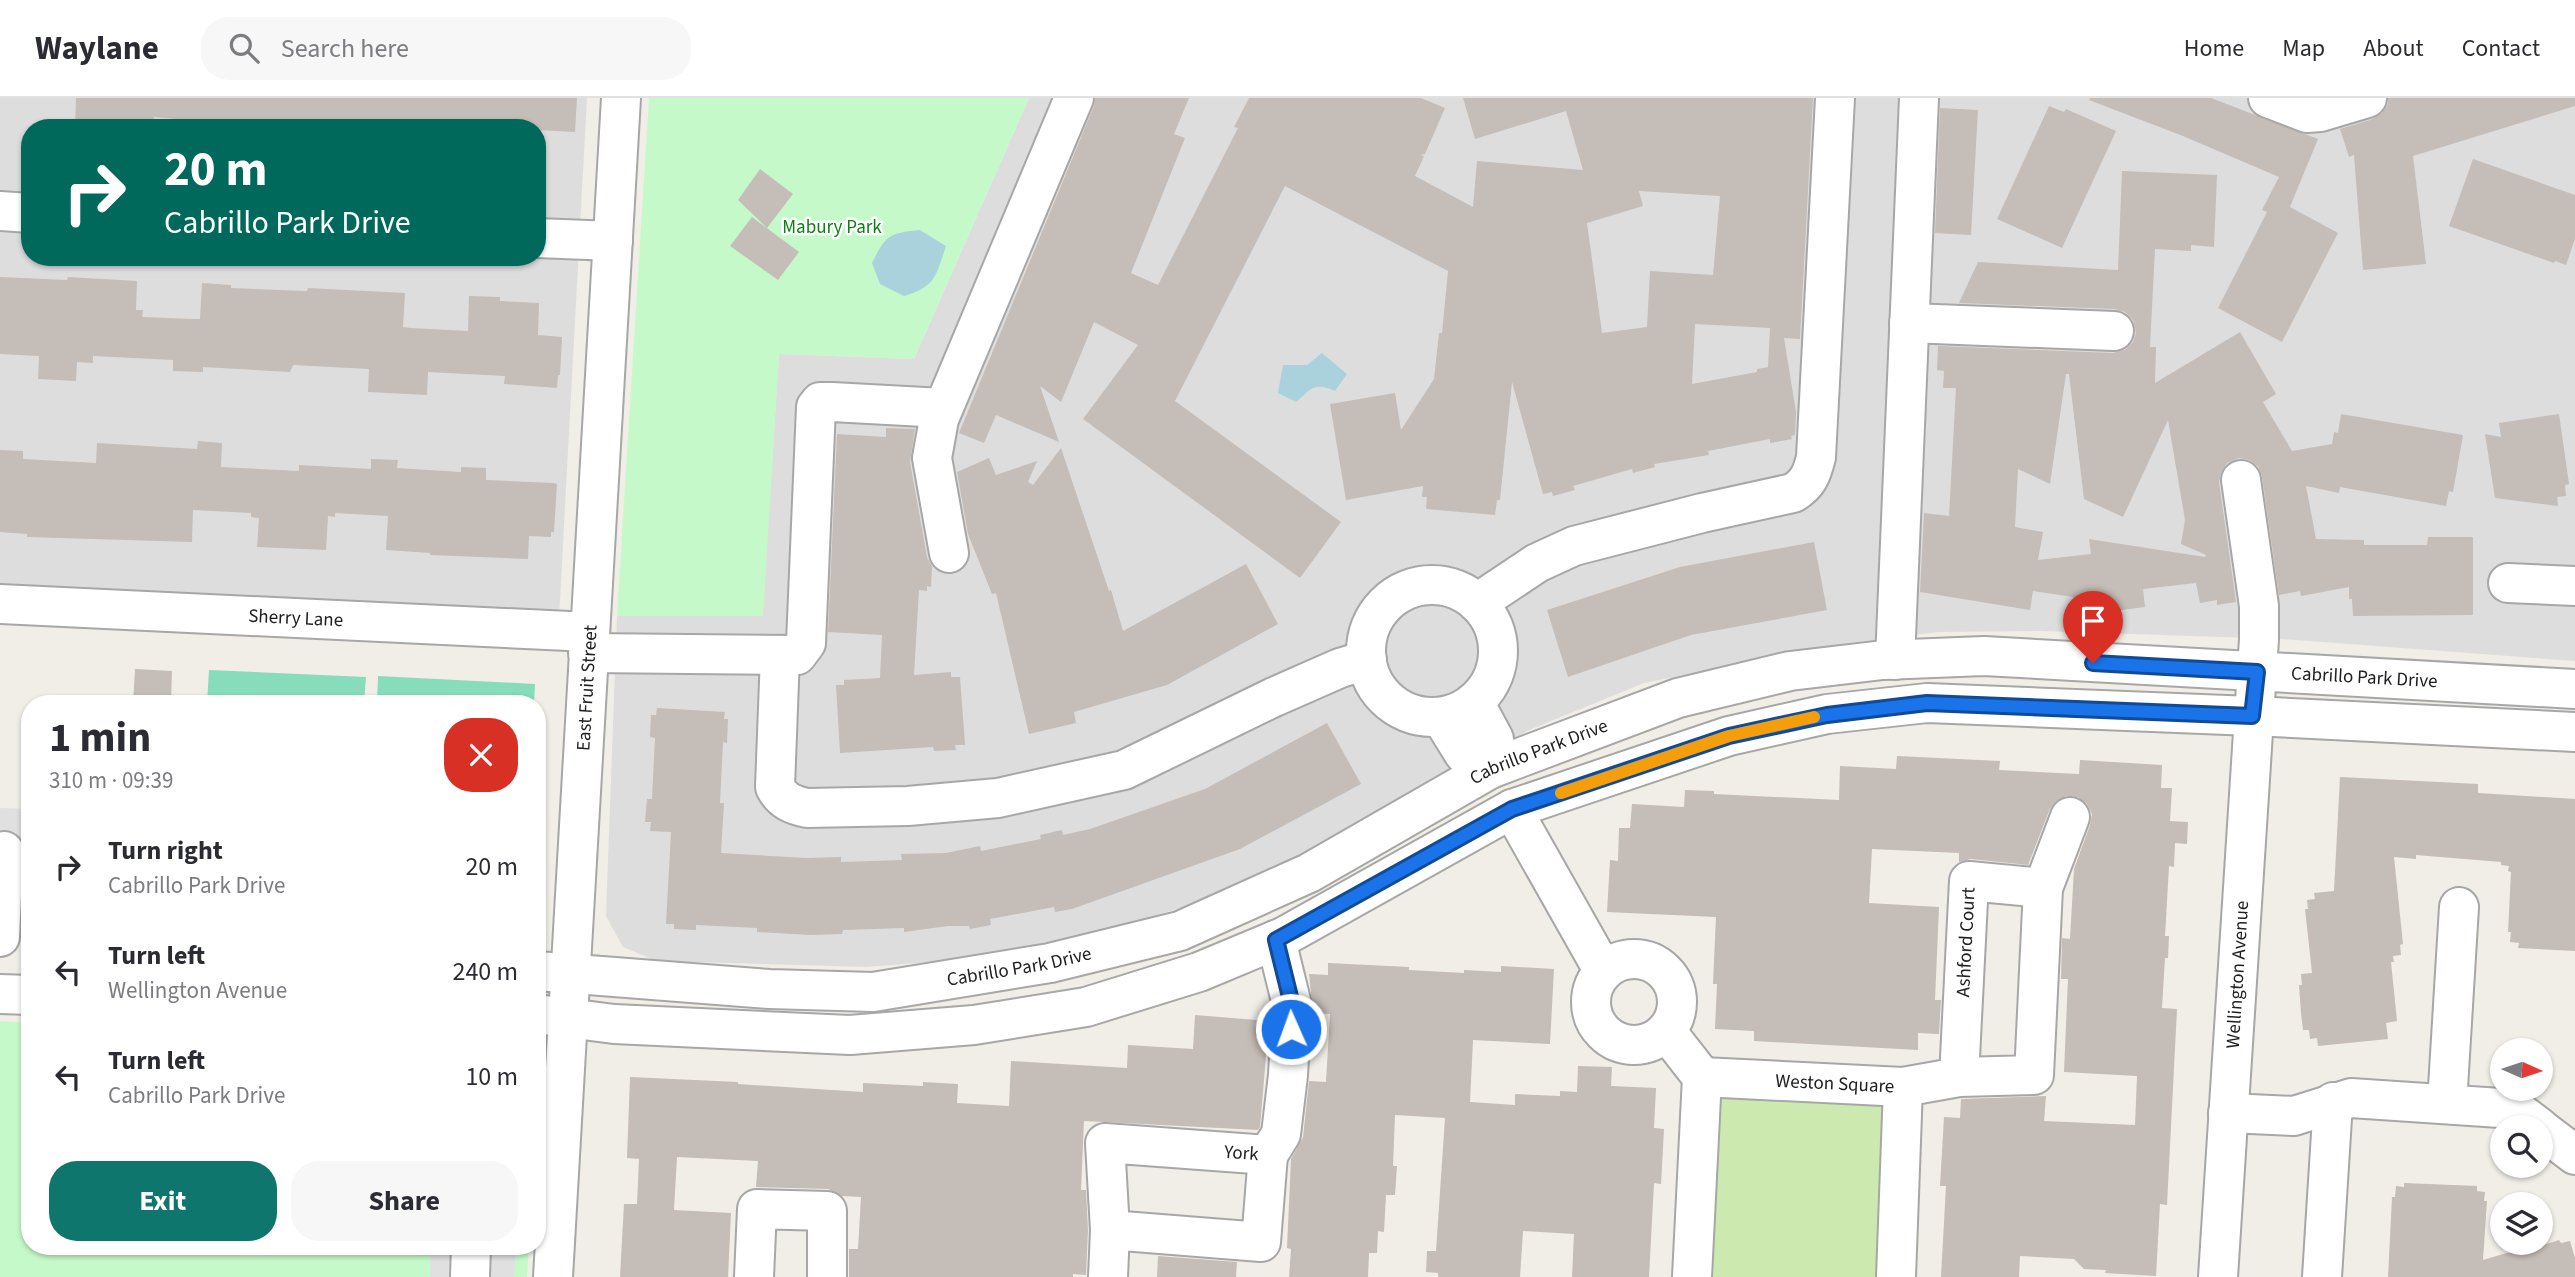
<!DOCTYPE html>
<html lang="en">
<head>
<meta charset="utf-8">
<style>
	:root { --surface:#fff; --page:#f7f7f7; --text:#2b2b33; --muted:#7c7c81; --line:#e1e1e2; --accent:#0f766e }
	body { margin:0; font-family:"Source Sans 3",sans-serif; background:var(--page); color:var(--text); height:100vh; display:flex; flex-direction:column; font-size:26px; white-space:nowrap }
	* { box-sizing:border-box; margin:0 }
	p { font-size:23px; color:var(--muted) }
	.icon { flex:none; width:38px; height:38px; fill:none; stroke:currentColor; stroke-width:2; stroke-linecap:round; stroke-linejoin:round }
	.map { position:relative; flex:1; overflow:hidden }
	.sheet { position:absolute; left:21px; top:597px; width:525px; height:560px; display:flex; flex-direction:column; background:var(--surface); border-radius:28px; box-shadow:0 2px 5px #0004 }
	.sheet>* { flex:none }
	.banner { position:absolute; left:21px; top:21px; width:525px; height:147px; border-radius:28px; box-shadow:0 2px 5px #0004; background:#00695c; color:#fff; overflow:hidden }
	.needle { width:46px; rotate:93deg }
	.buttons { position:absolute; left:2490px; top:940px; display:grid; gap:14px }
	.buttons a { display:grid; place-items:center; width:63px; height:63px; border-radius:50%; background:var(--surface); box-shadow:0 2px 5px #0004; font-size:35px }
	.pin { position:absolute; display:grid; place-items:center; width:60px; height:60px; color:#fff; margin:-72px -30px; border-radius:50% 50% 50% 0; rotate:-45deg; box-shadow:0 0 7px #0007 }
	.pin .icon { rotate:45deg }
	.me { position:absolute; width:77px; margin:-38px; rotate:358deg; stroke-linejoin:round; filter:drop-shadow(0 0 5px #0008) }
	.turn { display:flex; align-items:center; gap:24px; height:147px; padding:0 28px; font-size:32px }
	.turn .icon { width:91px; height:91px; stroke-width:2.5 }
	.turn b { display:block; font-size:49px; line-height:60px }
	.round { display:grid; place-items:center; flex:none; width:74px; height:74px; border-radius:28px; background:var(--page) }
	.summary { display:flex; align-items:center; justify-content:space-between; height:119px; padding:0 28px }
	h1 { font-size:42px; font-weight:700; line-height:52px }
	.primary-button { display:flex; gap:14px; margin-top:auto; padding:14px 28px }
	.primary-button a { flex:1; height:80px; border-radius:28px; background:var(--accent); color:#fff; font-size:28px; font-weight:700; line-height:80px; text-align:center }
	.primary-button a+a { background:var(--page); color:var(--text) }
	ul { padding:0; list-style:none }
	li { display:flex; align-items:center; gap:21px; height:105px; padding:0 28px }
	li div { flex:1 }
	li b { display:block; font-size:26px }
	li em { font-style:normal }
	header { display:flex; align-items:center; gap:42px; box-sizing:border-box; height:98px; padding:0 35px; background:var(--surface); border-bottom:2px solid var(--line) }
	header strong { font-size:33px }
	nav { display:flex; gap:38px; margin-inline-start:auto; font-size:24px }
	.search { width:490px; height:63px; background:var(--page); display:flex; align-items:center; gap:18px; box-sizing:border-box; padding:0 24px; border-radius:28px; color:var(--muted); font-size:26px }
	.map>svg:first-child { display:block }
</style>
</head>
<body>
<header>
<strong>Waylane</strong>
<div class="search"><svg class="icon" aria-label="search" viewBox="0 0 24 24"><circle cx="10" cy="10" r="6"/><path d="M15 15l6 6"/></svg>Search here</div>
<nav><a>Home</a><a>Map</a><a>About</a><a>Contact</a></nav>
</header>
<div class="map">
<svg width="2575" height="1179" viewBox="0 0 2575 1179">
	<rect width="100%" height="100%" fill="#f1ede7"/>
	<path fill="#dedddd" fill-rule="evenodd" d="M 0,0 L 587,0 L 559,520 L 0,513 ZM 30,30 L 537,30 L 537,159 L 30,159 Z
		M 1029,0 L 2575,0 L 2575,563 L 2281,541 L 2042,533 L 1939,534 L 1847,545 L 1644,585 L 1529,632 L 1322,751 L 1202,803 L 1110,832 L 992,859 L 866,869 L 657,863 L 623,849 L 606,818 L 617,518 L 762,518 L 779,256 L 914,261 Z"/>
	<path fill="#cce9af" d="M 1708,998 L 1890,1007 L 1884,1179 L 1700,1179 Z"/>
	<path fill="#c6f9ca" d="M 649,0 L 1029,0 L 914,261 L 779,256 L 763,518 L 617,518 Z
		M 0,923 L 30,925 L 30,1148 L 529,1148 L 527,1179 L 0,1179 Z"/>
	<path fill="#87ddbb" d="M 209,572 L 366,579 L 364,605 L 207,605 Z
		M 378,578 L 535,586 L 534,605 L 377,605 Z"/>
	<path fill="#e0e0e0" d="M 0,710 L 30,711 L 30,801 L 0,800 Z
		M 431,1148 L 516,1148 L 514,1179 L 430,1179 Z"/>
	<path fill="#a9d2dd" d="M 920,132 L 946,148 C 936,177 936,189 904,198 L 880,186 L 872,165 C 886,137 889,135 920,132 Z
		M 1322,255 L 1347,276 L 1335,293 C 1314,284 1312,290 1296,304 L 1278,295 L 1283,267 L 1307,267 Z"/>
	<path fill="#c5bdb7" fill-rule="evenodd" d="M 76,0 L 577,0 L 575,34 L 537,32 L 537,30 L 212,30 L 212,24 L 154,19 L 153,26 L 146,26 L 146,30 L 75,30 Z
		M 1095,0 L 1189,0 L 1174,36 L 1185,40 L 1131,175 L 1158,187 L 1238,30 L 1234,29 L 1249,0 L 1421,0 L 1445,10 L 1425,56 L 1420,57 L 1424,58 L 1415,78 L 1473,109 L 1477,63 L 1583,72 L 1566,13 L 1475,41 L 1463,0 L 1813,0 L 1800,241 L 1784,240 L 1796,314 L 1795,337 L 1791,338 L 1792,341 L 1770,345 L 1770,341 L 1708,353 L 1709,357 L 1654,366 L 1655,369 L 1633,375 L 1632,371 L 1573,388 L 1575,392 L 1553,398 L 1552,394 L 1543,396 L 1512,284 L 1500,402 L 1497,402 L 1495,417 L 1426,411 L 1427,399 L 1422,399 L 1423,388 L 1346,402 L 1330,306 L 1395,295 L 1401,332 L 1434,281 L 1439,235 L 1442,235 L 1448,173 L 1285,88 L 1175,303 L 1341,424 L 1300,480 L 1083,321 L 1138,247 L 1094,224 L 1061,304 L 1040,288 L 1059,344 L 996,317 L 984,345 L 959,335 L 1094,8 ZM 1639,93 L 1720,98 L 1713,177 L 1650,173 L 1647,229 L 1602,235 L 1587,125 L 1643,108 ZM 1695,226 L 1770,230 L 1768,269 L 1757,271 L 1757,274 L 1692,286 Z
		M 2090,0 L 2211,0 L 2318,41 L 2290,109 L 2338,135 L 2282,244 L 2218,210 L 2267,114 L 2262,112 L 2279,79 L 2183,38 L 2089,2 Z
		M 2388,0 L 2575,0 L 2575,8 L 2413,58 L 2426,166 L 2363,172 L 2354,57 L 2349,59 L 2340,31 L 2373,21 L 2382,15 L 2388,6 Z
		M 2049,8 L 2064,14 L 2066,11 L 2116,33 L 2062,150 L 1997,121 Z
		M 1940,10 L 1978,12 L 1971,137 L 1935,135 Z
		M 2473,61 L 2575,97 L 2575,141 L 2566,167 L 2555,163 L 2554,165 L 2449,128 Z
		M 760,71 L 793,96 L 767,130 L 738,102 Z
		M 2122,73 L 2217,77 L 2214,149 L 2191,147 L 2191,153 L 2155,151 L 2150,249 L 2156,249 L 2155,285 L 2240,234 L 2276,296 L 2263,304 L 2292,353 L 2332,346 L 2334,334 L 2338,335 L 2341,316 L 2463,337 L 2453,394 L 2449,393 L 2446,408 L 2340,389 L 2339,395 L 2306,388 L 2316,441 L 2364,442 L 2364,447 L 2427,447 L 2428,439 L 2473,439 L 2473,517 L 2353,518 L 2352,501 L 2349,501 L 2349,489 L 2301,498 L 2300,493 L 2279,497 L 2262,378 L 2258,368 L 2248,362 L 2239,360 L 2227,365 L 2221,375 L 2219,384 L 2236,504 L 2217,507 L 2217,502 L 2200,505 L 2196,485 L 2143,491 L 2145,509 L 2098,515 L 2096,499 L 2073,502 L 2073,499 L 2033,493 L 2030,512 L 1920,494 L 1924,415 L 1949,418 L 1956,290 L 1943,290 L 1944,273 L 1937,272 L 1938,248 L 2113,255 L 2125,252 L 2133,244 L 2136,235 L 2133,222 L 2125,214 L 2115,211 L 1959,205 L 1978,164 L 2118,172 ZM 2066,276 L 2069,276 L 2084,401 L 2123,419 L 2168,322 L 2185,422 L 2181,446 L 2206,457 L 2205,459 L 2089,441 L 2091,456 L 2038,462 L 2043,434 L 2015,429 L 2018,371 L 2050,386 Z
		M 752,119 L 799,154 L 778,182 L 730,148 Z
		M 0,179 L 67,182 L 68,179 L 137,183 L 136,212 L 143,212 L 142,219 L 192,221 L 200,221 L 202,185 L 231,187 L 231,190 L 307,193 L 308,190 L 405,195 L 403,229 L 411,230 L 468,233 L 469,198 L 500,199 L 500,203 L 539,205 L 538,237 L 562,239 L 560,277 L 558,277 L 557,290 L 504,286 L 505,278 L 428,274 L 427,297 L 368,294 L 369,271 L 293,267 L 290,274 L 203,269 L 203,274 L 173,273 L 173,262 L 93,258 L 93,265 L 77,264 L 76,283 L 38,281 L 39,258 L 0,256 Z
		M 2559,316 L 2569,386 L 2565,387 L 2566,398 L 2557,399 L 2558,408 L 2495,400 L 2485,336 L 2501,339 L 2499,325 Z
		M 886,330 L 915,331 L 910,364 L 927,459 L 932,469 L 931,489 L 927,488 L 927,493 L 919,492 L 914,577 L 951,574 L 951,579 L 960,579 L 965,647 L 955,647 L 956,652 L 934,653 L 933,649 L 840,655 L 836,587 L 844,587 L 844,582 L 880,580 L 882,537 L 828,534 L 837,336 L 886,339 Z
		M 198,343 L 222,345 L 221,369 L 299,373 L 299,367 L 371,371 L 371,361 L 398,362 L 397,370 L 461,374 L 461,369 L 486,370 L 486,382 L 553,385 L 557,386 L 554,434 L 551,434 L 551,439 L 529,438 L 528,461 L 430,457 L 430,455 L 386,452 L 388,418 L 335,415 L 335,419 L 328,418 L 326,452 L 257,449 L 259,420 L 251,419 L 251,415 L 193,412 L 192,444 L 27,439 L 27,436 L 0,434 L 0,352 L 23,353 L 23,361 L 96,365 L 97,345 L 197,351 Z
		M 1061,350 L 1109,493 L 1111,492 L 1123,533 L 1246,466 L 1278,526 L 1167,587 L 1074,614 L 1076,625 L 1029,636 L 996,495 L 992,496 L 968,436 L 957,374 L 989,360 L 996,377 L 1037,363 L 1028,384 L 1033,387 Z
		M 1814,444 L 1827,512 L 1691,537 L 1568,579 L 1547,512 L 1680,469 Z
		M 135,571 L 172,573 L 171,606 L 133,606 Z
		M 657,610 L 725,614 L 724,621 L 728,621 L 727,645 L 723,644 L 720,705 L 724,705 L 721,755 L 806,760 L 841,759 L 841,764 L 902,762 L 901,756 L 946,755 L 980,748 L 981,753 L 1041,741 L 1040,737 L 1062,732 L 1063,737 L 1090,731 L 1205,691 L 1327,625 L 1361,686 L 1240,751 L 1072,811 L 1055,814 L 1054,809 L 990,821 L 991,827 L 970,831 L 969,828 L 948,828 L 904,834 L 904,830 L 843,832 L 842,836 L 811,837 L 757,834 L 757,830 L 696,827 L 696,832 L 674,831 L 674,826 L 666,826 L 671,734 L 650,733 L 651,724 L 645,724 L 647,701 L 652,701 L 655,640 L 650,639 L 651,617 L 656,617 Z
		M 1897,658 L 2000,663 L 1999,672 L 2079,676 L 2080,662 L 2162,667 L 2161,690 L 2172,690 L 2170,723 L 2188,724 L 2187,746 L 2175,745 L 2174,769 L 2169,768 L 2165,838 L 2169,838 L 2168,860 L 2165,860 L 2162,910 L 2177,911 L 2167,1107 L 2160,1106 L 2156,1178 L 2105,1175 L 2106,1172 L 2084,1171 L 2074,1161 L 2020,1158 L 2019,1179 L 1941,1179 L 1946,1088 L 1940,1088 L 1944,1019 L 1960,1020 L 1961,1001 L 2046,998 L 2044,1023 L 2135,1027 L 2137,978 L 2064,974 L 2068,881 L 2061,881 L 2062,840 L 2070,841 L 2074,771 L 2090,727 L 2092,716 L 2087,706 L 2078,699 L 2066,698 L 2056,703 L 2050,711 L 2028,767 L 1971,761 L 1959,764 L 1959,755 L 1872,751 L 1869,805 L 1939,809 L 1935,902 L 1941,902 L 1939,936 L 1918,935 L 1918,952 L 1754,943 L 1754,933 L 1715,931 L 1717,886 L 1713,886 L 1716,819 L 1607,814 L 1610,762 L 1618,763 L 1619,730 L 1630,730 L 1632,706 L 1684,709 L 1685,692 L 1714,693 L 1714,696 L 1839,702 L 1840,668 L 1896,671 Z
		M 2340,679 L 2478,686 L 2478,695 L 2575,701 L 2575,853 L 2518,850 L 2519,845 L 2510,844 L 2511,834 L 2508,834 L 2511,774 L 2508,773 L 2509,768 L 2501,767 L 2501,764 L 2416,757 L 2416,761 L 2394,759 L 2403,846 L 2400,847 L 2401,857 L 2393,858 L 2394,864 L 2391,864 L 2397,923 L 2386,925 L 2388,941 L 2318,948 L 2317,940 L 2310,941 L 2309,932 L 2303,932 L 2301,915 L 2299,887 L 2302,887 L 2301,876 L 2312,875 L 2305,811 L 2308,811 L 2307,802 L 2315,801 L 2314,795 L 2334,793 Z
		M 1328,865 L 1409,869 L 1409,872 L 1464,875 L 1464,872 L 1501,874 L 1501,868 L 1554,871 L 1550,946 L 1473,942 L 1470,1004 L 1515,1007 L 1515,996 L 1560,998 L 1560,993 L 1577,994 L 1578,968 L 1612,969 L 1611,988 L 1656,990 L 1654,1030 L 1664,1031 L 1661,1086 L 1654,1085 L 1649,1179 L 1572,1179 L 1574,1136 L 1523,1133 L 1520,1179 L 1438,1179 L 1438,1175 L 1426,1174 L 1427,1153 L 1436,1153 L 1445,1020 L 1395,1017 L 1393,1068 L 1397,1068 L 1395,1097 L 1386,1097 L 1384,1134 L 1378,1133 L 1377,1155 L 1369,1155 L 1368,1179 L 1289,1179 L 1291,1151 L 1287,1150 L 1291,1061 L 1303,1039 L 1309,983 L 1326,984 L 1330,916 L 1313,915 L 1309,876 L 1328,877 Z
		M 1195,917 L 1269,923 L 1260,1029 L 1258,1032 L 1084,1023 L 1081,1092 L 1086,1092 L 1088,1132 L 1086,1177 L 1073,1176 L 1073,1179 L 849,1179 L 849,1151 L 858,1151 L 861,1099 L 842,1098 L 828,1091 L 756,1089 L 758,1063 L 677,1059 L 674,1112 L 731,1115 L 728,1179 L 620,1179 L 624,1106 L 637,1106 L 639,1061 L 627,1060 L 630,979 L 738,984 L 738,986 L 863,994 L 863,985 L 923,988 L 923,984 L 958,986 L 957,1005 L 1009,1008 L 1011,963 L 1127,970 L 1128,947 L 1193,951 Z
		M 2404,1085 L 2477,1088 L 2477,1093 L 2485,1094 L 2484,1103 L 2487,1103 L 2483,1162 L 2527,1149 L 2528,1152 L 2559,1142 L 2561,1145 L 2570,1143 L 2575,1160 L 2575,1179 L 2388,1179 L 2392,1099 L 2395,1099 L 2396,1088 L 2404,1089 Z
		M 1158,1158 L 1237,1164 L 1236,1179 L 1157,1179 Z"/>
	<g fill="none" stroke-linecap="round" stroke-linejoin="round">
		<defs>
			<g id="minor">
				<path d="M 2268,0 L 2307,15 L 2320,14 L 2367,0"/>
				<path d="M 0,113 L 30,115"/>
				<path d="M 537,140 L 613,143"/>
				<path d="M 1909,225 L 2114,233"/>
				<path d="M 949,455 L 932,360 L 939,321 L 1074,0"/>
				<path d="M 2508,485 L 2575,488"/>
				<circle cx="1432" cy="553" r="66"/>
				<path d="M 1477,505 L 1537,465 L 1574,448 L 1702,415 L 1793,395 C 1808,386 1812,376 1816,359 L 1835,0"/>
				<path id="s1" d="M 0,506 L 590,534"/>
				<path d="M 588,555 L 797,557 L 806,545 L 816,309 L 820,304 L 832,304 L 943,310"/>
				<path d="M 780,557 L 775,689 C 782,703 793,707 807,710 L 908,708 L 998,700 L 1124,672 L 1274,599 L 1340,570 L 1367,562"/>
				<path d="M 1895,562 L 1919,0"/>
				<path d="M 1474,604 L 1494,641 L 1490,671"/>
				<path d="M 1441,619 L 1464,656 L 1490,671"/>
				<path d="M 1512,711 L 1603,872"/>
				<path d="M 0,839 L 4,753"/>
				<circle cx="1634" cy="904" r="43"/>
				<path id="s2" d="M 537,873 L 769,891 L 873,894 L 1050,865 L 1180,833 L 1309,775 L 1490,671 L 1678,600 L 1790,573 L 1883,562 L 1984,558 L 2575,591"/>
				<path d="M 0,896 L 30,897"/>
				<path d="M 537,916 L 614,926 L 850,937 L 974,927 L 1086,909 L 1199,874 L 1283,839 L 1512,711 L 1729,638 L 1827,616 L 1927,605 L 2252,618 L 2575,634"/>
				<path d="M 1666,933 L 1702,979 L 1692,1179"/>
				<path id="s3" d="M 1702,979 L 1903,989 L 1959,979 L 2034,977 L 2043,790 L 2070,719"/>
				<path id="s4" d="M 1959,979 L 1969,783 L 2043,790"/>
				<path d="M 2447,1006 L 2459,809"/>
				<path d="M 2228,1015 L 2294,1018 L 2351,1000 L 2515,1011 L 2539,1029"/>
				<path d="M 2541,1031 L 2575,1057"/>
				<path d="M 1268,1057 L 1281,1036 L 1288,977 L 1292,907 L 1276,842"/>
				<path d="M 470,1179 L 471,1148"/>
				<path id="s5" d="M 553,1179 L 621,0"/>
				<path d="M 754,1179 L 757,1111 L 827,1113 L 827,1179"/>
				<path id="s6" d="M 1108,1179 L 1110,1132 L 1105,1045 L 1268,1057 L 1261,1144 L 1110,1132"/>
				<path d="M 1896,1179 L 1903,989"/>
				<path id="s7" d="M 2218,1179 L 2259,541 L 2259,508 L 2241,382"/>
				<path d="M 2322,1179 L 2333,1004"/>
			</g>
		</defs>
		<use href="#minor" stroke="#a7a7a7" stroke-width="42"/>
		<use href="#minor" stroke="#fff" stroke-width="38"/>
	</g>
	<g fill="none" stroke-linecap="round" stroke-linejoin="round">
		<defs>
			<path id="route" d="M 1291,931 L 1292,907 L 1276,842 L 1512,711 L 1729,638 L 1827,617 L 1927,605 L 2252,618 L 2257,574 L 2093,565"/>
		</defs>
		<use href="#route" stroke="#114b97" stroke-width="18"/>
		<use href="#route" stroke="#1a73e8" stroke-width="12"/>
		<path stroke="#f59e0b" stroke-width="12" d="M 1561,695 L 1729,638 L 1814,619"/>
	</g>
	<g text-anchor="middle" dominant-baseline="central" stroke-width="5" stroke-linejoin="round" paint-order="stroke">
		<g font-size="19" fill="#0e7e16" stroke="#fff">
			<text x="832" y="129">Mabury Park</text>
		</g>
		<g font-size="19" fill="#202020" stroke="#fff">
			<text stroke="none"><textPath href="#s1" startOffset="296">Sherry Lane</textPath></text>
			<text stroke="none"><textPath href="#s2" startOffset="1892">Cabrillo Park Drive</textPath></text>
			<text stroke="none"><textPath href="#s5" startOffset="590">East Fruit Street</textPath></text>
			<text stroke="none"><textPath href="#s2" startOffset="1052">Cabrillo Park Drive</textPath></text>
			<text stroke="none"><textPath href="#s4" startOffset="135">Ashford Court</textPath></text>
			<text stroke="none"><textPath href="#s2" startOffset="485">Cabrillo Park Drive</textPath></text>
			<text stroke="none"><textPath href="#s7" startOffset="303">Wellington Avenue</textPath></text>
			<text stroke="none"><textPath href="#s3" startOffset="133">Weston Square</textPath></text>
			<text stroke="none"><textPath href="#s6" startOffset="271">York</textPath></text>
		</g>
	</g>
</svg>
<div class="buttons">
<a><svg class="needle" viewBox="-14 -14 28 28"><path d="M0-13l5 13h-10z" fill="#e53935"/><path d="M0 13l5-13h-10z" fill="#7c7c81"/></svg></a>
<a><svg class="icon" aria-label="search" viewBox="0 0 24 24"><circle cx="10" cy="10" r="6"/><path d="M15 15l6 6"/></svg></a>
<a><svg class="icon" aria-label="layers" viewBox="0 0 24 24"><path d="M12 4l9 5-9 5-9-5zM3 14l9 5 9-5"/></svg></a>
</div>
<div class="pin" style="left:2093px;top:565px;background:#d93025"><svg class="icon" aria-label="arrive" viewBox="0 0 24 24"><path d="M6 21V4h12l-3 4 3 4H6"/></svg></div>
<svg class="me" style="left:1291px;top:931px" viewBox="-20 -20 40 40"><circle r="17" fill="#1a73e8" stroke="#fff" stroke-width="3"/><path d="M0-11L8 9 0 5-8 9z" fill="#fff"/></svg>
<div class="banner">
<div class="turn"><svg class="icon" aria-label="right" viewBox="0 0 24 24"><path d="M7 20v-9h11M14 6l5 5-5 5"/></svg><div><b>20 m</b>Cabrillo Park Drive</div></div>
</div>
<section class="sheet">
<div class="summary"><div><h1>1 min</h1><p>310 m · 09:39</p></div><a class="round" style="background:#d93025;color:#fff"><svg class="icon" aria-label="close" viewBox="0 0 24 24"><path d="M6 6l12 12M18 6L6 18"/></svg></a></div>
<ul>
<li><svg class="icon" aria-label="right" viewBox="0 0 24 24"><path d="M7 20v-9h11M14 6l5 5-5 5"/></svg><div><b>Turn right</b><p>Cabrillo Park Drive</p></div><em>20 m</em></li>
<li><svg class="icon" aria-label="left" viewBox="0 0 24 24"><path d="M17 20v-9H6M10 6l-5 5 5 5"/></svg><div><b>Turn left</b><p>Wellington Avenue</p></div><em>240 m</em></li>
<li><svg class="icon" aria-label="left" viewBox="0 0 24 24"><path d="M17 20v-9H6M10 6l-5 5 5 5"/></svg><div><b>Turn left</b><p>Cabrillo Park Drive</p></div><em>10 m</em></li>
</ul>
<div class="primary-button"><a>Exit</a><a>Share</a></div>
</section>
</div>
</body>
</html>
